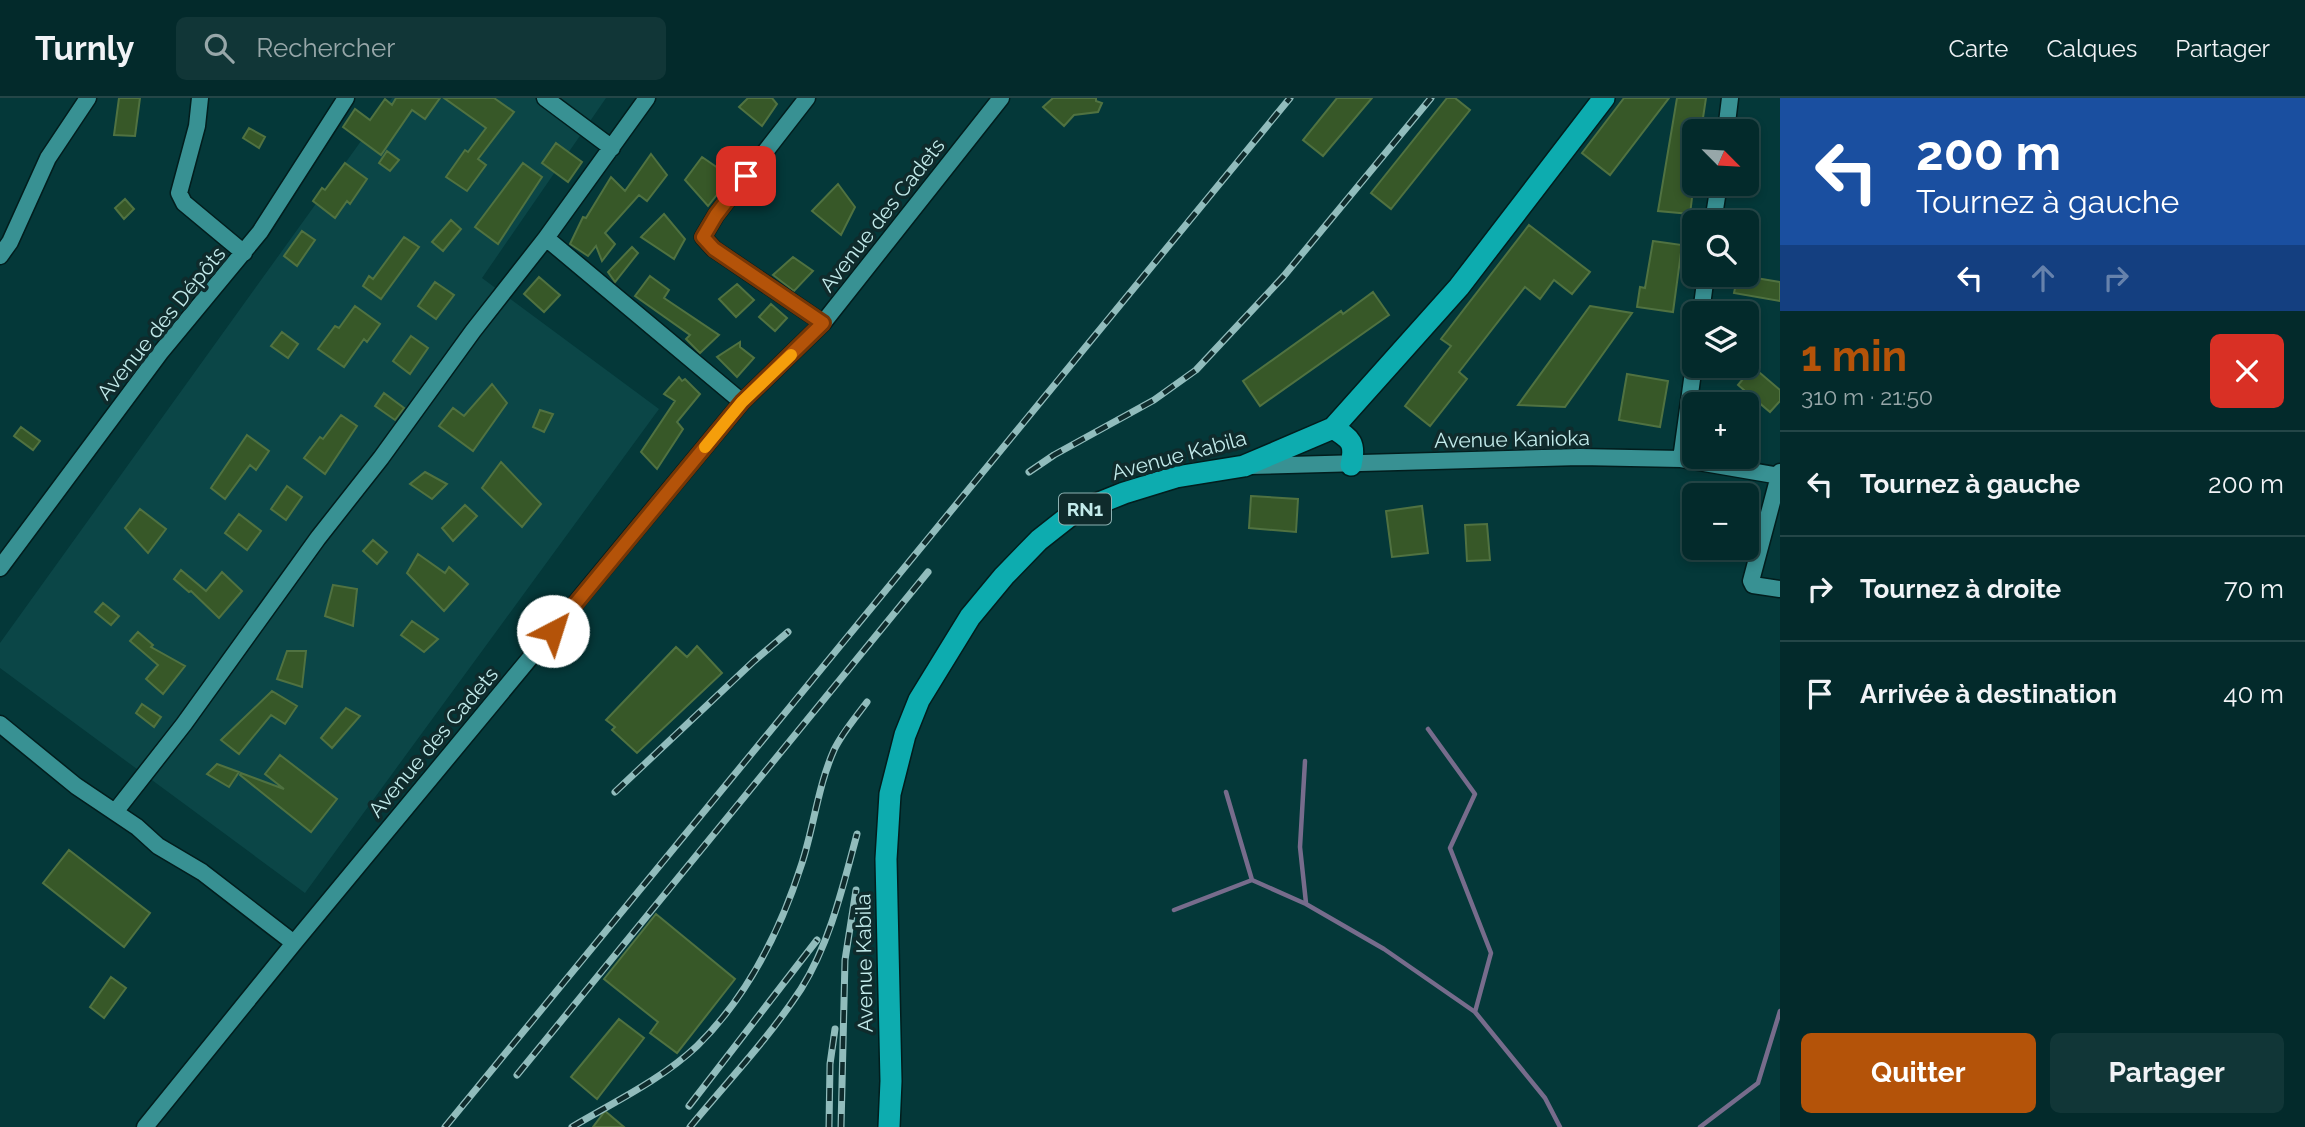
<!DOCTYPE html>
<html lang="fr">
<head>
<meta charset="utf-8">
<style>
	:root { --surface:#032a2b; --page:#113637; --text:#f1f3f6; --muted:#97a7a9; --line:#244647; --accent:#b45309 }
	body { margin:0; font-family:Raleway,sans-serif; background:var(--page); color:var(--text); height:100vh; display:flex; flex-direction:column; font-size:26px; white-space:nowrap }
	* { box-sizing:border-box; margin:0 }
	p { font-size:23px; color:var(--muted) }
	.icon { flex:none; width:38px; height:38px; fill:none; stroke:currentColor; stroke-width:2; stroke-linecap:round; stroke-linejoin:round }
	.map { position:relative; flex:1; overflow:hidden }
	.details { display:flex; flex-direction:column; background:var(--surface); width:525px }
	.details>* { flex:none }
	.top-card { background:#1a4fa0; color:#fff; overflow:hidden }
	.needle { width:46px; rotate:114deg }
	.fabs { position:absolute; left:1682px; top:21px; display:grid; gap:14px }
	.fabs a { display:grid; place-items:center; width:77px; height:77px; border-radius:10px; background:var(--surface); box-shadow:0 4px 10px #0003,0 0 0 2px var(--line); font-size:35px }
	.pin { position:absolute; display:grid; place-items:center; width:60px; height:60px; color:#fff; margin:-30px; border-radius:14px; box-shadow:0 4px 10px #0006 }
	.me { position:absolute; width:77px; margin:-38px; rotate:40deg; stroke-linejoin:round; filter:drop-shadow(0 0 5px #0008) }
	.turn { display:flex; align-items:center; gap:24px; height:147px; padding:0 21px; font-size:32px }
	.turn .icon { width:91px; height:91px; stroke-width:2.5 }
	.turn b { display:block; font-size:49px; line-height:60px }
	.lanes { display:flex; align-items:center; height:66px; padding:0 21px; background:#0003; justify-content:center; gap:35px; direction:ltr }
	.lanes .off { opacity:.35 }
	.round { display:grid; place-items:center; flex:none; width:74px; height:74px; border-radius:10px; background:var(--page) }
	.headline { display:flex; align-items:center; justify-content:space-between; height:119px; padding:0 21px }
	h1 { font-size:42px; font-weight:700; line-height:52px; color:var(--accent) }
	.primary-button { display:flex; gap:14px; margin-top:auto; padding:14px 21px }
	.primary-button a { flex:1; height:80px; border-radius:10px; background:var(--accent); color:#fff; font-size:28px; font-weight:700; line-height:80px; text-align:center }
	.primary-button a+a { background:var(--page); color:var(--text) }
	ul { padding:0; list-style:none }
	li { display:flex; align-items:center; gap:21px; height:105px; padding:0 21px; border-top:2px solid var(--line) }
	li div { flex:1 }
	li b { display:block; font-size:26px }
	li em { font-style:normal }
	header { display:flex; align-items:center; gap:42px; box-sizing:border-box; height:98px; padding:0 35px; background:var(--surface); border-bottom:2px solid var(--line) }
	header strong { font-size:33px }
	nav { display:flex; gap:38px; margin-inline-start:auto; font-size:24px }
	.search { width:490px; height:63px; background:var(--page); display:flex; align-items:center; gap:18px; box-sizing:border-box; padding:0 24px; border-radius:10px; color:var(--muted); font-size:26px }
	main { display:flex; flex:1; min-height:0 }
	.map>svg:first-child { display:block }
</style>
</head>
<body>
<header>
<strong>Turnly</strong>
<div class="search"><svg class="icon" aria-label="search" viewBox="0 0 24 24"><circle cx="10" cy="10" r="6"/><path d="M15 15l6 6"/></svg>Rechercher</div>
<nav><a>Carte</a><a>Calques</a><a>Partager</a></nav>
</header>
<main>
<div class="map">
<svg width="1780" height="1029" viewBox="0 0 1780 1029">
	<rect width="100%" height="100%" fill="#043839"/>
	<path fill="#0b4647" d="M 392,0 L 606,0 L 482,180 L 659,311 L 305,795 L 0,570 L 0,545 Z"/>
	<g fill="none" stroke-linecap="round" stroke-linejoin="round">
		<path stroke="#776c8c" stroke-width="4.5" d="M 1428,631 L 1475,696 L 1450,750 L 1491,855 L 1475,914
			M 1305,663 L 1300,749 L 1306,805
			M 1226,694 L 1252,782 L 1306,806 L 1384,851 L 1475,914 L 1545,1000 L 1560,1029
			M 1174,812 L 1252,782
			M 1700,1029 L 1758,985 L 1780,913"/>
	</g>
	<path fill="#375828" stroke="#507241" stroke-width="2" d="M 119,0 L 140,0 L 135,38 L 114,37 Z
		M 396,0 L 440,0 L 425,21 L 412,12 L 381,57 L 343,29 L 355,11 L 370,22 L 385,1 L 392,7 Z
		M 444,0 L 494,0 L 514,14 L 478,61 L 486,67 L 467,93 L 446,79 L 465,52 L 468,54 L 486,30 Z
		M 748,0 L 772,0 L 777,6 L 762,28 L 739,9 Z
		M 1053,0 L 1096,0 L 1096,3 L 1102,5 L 1098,14 L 1074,17 L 1064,28 L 1043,9 Z
		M 1337,0 L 1372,0 L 1323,58 L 1303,42 Z
		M 1447,0 L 1455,0 L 1470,12 L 1391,111 L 1371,95 Z
		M 1624,0 L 1669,0 L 1610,77 L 1582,55 Z
		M 1677,0 L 1706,0 L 1701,33 L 1694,33 L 1694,84 L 1690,116 L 1658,113 Z
		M 249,30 L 265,39 L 259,50 L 243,40 Z
		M 556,45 L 582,64 L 568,84 L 542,65 Z
		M 387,53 L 399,62 L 390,73 L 379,65 Z
		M 651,56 L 667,77 L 647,103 L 639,97 L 605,135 L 615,146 L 602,163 L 596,148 L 588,158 L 570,146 L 583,119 L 586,120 L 611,79 L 625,93 Z
		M 702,59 L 731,79 L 708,108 L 685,82 Z
		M 345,65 L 367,81 L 350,106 L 347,103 L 335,120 L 313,103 L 322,90 L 325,92 Z
		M 523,65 L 542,79 L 498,146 L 475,129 Z
		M 838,86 L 855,109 L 841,137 L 812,113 Z
		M 125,101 L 134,111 L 124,121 L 115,110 Z
		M 664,116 L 685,141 L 674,161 L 641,139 Z
		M 451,122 L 461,131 L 443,153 L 432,144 Z
		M 1529,127 L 1590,174 L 1572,196 L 1554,182 L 1540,201 L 1525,189 L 1459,274 L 1467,281 L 1430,328 L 1405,308 L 1451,248 L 1441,241 Z
		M 302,133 L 315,142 L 297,168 L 284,158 Z
		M 404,139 L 419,149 L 381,201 L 363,188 L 369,178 L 373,181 Z
		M 1653,143 L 1682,147 L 1673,214 L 1637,209 L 1640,189 L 1645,190 Z
		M 632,149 L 638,155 L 615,184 L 608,174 Z
		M 793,159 L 813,173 L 794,193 L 773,177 Z
		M 1738,177 L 1780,184 L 1780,203 L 1734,195 Z
		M 650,178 L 669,192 L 664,200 L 719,237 L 700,255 L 686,241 L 690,237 L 635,198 Z
		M 539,179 L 560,197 L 544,214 L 524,196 Z
		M 435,184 L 454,197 L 436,221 L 418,208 Z
		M 737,186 L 754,202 L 736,219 L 719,201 Z
		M 1373,194 L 1389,217 L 1260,308 L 1243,283 L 1341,213 L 1343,216 Z
		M 771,206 L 787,220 L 775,233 L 759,219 Z
		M 355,208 L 380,226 L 367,244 L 364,241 L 344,269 L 318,251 L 335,228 L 339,230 Z
		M 1590,208 L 1632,215 L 1565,309 L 1518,307 Z
		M 282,234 L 298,246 L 288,260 L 271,248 Z
		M 411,238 L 428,250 L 410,276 L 393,263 Z
		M 740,244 L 740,249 L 754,260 L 737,279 L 717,259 Z
		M 1753,269 L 1780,292 L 1780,303 L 1770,314 L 1738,287 Z
		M 1627,276 L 1668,283 L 1660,329 L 1619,322 Z
		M 679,279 L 682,283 L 685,281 L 700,296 L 677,324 L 683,331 L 657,371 L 641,354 L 675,303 L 664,296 Z
		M 492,286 L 507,305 L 473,353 L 439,328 L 453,310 L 464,318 Z
		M 384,295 L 404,310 L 395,322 L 375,308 Z
		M 540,312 L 553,316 L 544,334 L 533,329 Z
		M 341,317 L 357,328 L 325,376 L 304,360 L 320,339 L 323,341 Z
		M 21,329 L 40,343 L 33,352 L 14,338 Z
		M 247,337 L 269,353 L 256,372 L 250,367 L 225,401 L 211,390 Z
		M 501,364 L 541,406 L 522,429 L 482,390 Z
		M 425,374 L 447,386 L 432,401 L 410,386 Z
		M 287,388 L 302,399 L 286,422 L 271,411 Z
		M 1251,398 L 1298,401 L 1296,434 L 1249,430 Z
		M 465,407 L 477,418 L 453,443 L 442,430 Z
		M 1422,408 L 1428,455 L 1392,459 L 1386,413 Z
		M 140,411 L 166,431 L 148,455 L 125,430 Z
		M 239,416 L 261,433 L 247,452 L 225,435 Z
		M 1487,426 L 1490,462 L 1467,463 L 1465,427 Z
		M 373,442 L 387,454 L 377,466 L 363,453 Z
		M 418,456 L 445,475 L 449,469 L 468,486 L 444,513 L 407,475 Z
		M 181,472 L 206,493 L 222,474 L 242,493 L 219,520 L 191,493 L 189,494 L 174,481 Z
		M 333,487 L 357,491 L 353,528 L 325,518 Z
		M 103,505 L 119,518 L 111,527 L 95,514 Z
		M 412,523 L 438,541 L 424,554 L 401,537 Z
		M 138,534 L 153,547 L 151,549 L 185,568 L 163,596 L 146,581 L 158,567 L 130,543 Z
		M 697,548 L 722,575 L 637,655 L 612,632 L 615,629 L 606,622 L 676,549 L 687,559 Z
		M 287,553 L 306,553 L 302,589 L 277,581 Z
		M 272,593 L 297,608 L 285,626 L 271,617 L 239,656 L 221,642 Z
		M 142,606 L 161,619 L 154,629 L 136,615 Z
		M 346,610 L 360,618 L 332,650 L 321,640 Z
		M 280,657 L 337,701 L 311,734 L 240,677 L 241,675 L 284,691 L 265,676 Z
		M 217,666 L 239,674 L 229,689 L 207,676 Z
		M 69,752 L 150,815 L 124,849 L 43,785 Z
		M 656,816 L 735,881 L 677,955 L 650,935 L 658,924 L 604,881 Z
		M 111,879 L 126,890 L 104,920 L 90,909 Z
		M 619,921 L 644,940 L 597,1001 L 571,979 Z
		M 605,1013 L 624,1029 L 593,1029 Z"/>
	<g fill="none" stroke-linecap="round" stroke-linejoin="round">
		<defs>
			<path id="minor" d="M 200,0 L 197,28 L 179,95 L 184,105 L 244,155
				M 545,0 L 612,50
				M 807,0 L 716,117 L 703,139 L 714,151 L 823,225
				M 1726,33 L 1730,0
				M 1713,124 L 1719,86
				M 546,140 L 742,304
				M 0,158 L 10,144 L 48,60 L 88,0
				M 1701,215 L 1706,177
				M 1681,361 L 1694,267
				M 1249,368 L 1580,359 L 1681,361 L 1780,378
				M 1780,374 L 1751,483 L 1753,487 L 1780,491
				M 0,470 L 160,255 L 260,134 L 346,0
				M 0,626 L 76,688 L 137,729 L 158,748 L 202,774 L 294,845
				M 115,714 L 184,626 L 318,440 L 381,360 L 473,233 L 546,140 L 647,0
				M 145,1029 L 294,845 L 742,304 L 823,225 L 1001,0"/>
			<path id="highway" d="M 1333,330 C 1351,341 1356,345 1351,367
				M 889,1029 L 891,983 L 886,761 L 890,696 L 905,637 L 919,602 L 970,519 L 1004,478 L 1039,442 L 1072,416 L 1124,395 L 1176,379 L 1244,368 L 1333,330 L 1459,189 L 1604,0"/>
		</defs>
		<use href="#minor" stroke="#021d1d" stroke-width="19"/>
		<use href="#highway" stroke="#021d1d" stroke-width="24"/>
		<use href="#minor" stroke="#389193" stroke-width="16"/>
		<use href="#highway" stroke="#0dacaf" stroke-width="21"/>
		<defs>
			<path id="rail" d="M 1029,374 L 1054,357 L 1154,302 L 1196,272 L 1283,179 L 1431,0
				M 615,694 L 754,563 L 788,534
				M 517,977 L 928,474
				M 689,1008 L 817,842
				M 445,1029 L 1290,0
				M 572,1029 C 614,1004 661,982 697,948 C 748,898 781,831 802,765 C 814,728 818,688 834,652 C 842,635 856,619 867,604
				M 690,1029 C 727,984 769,940 801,891 C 830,845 843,788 857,736
				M 829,1029 L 830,966 L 835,931
				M 841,1029 L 845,862 L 856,792"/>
		</defs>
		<use href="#rail" stroke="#91bcbc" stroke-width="7"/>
		<use href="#rail" stroke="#0f2b2c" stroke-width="4.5" stroke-dasharray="13" stroke-linecap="butt"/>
	</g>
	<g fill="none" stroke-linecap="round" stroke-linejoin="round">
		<defs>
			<path id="route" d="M 553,533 L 742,304 L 823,225 L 714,151 L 703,139 L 716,117 L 746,78"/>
		</defs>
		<use href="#route" stroke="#753606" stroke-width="18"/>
		<use href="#route" stroke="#b45309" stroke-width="12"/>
		<path stroke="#f59e0b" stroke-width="12" d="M 705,349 L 742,304 L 791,257"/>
	</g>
	<g text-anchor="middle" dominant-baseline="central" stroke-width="7" stroke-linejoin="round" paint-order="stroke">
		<rect fill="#0f2b2c" stroke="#8db1b2" stroke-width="2" x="1059" y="395.5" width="52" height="31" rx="5"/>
		<g font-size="19" font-weight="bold" fill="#c3ebeb">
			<text x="1085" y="411">RN1</text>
		</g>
		<g font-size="21" fill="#c3ebeb" stroke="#0f2b2c">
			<text transform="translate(882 117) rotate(-52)">Avenue des Cadets</text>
			<text transform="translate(161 225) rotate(-51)">Avenue des Dépôts</text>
			<text transform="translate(1512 341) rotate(-1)">Avenue Kanioka</text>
			<text transform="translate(1179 357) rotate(-15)">Avenue Kabila</text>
			<text transform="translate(433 644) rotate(-50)">Avenue des Cadets</text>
			<text transform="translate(864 865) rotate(-91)">Avenue Kabila</text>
		</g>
	</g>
</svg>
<div class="fabs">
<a><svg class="needle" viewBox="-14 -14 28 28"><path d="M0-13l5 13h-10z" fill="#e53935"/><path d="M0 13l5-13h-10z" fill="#97a7a9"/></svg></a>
<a><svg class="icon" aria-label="search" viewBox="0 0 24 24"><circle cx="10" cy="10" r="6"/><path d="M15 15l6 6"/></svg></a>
<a><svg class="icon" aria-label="layers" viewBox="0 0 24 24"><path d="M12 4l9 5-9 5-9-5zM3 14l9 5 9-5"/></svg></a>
<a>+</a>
<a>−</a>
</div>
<div class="pin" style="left:746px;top:78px;background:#d93025"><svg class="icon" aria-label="arrive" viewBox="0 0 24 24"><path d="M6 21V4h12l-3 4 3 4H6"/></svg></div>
<svg class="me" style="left:553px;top:533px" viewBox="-20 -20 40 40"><circle r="19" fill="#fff"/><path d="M0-13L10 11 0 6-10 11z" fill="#b45309"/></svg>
</div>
<section class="details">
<div class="top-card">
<div class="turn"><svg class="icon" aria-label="left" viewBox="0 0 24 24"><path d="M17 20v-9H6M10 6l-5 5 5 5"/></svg><div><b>200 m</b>Tournez à gauche</div></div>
<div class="lanes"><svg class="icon" aria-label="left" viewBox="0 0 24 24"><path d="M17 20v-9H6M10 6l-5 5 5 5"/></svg><svg class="icon off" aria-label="ahead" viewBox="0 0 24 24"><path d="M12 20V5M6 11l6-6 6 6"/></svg><svg class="icon off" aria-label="right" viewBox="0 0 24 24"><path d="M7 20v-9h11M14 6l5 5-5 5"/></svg></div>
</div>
<div class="headline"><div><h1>1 min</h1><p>310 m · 21:50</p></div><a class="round" style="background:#d93025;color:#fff"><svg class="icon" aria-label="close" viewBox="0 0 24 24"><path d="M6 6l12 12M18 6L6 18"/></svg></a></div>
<ul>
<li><svg class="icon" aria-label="left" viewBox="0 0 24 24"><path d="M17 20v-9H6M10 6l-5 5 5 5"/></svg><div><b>Tournez à gauche</b></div><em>200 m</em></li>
<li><svg class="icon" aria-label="right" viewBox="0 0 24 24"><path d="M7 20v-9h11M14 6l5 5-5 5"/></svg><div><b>Tournez à droite</b></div><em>70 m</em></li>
<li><svg class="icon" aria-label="arrive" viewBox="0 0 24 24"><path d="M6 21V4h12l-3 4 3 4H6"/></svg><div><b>Arrivée à destination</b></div><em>40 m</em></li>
</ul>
<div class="primary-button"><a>Quitter</a><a>Partager</a></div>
</section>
</main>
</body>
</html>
